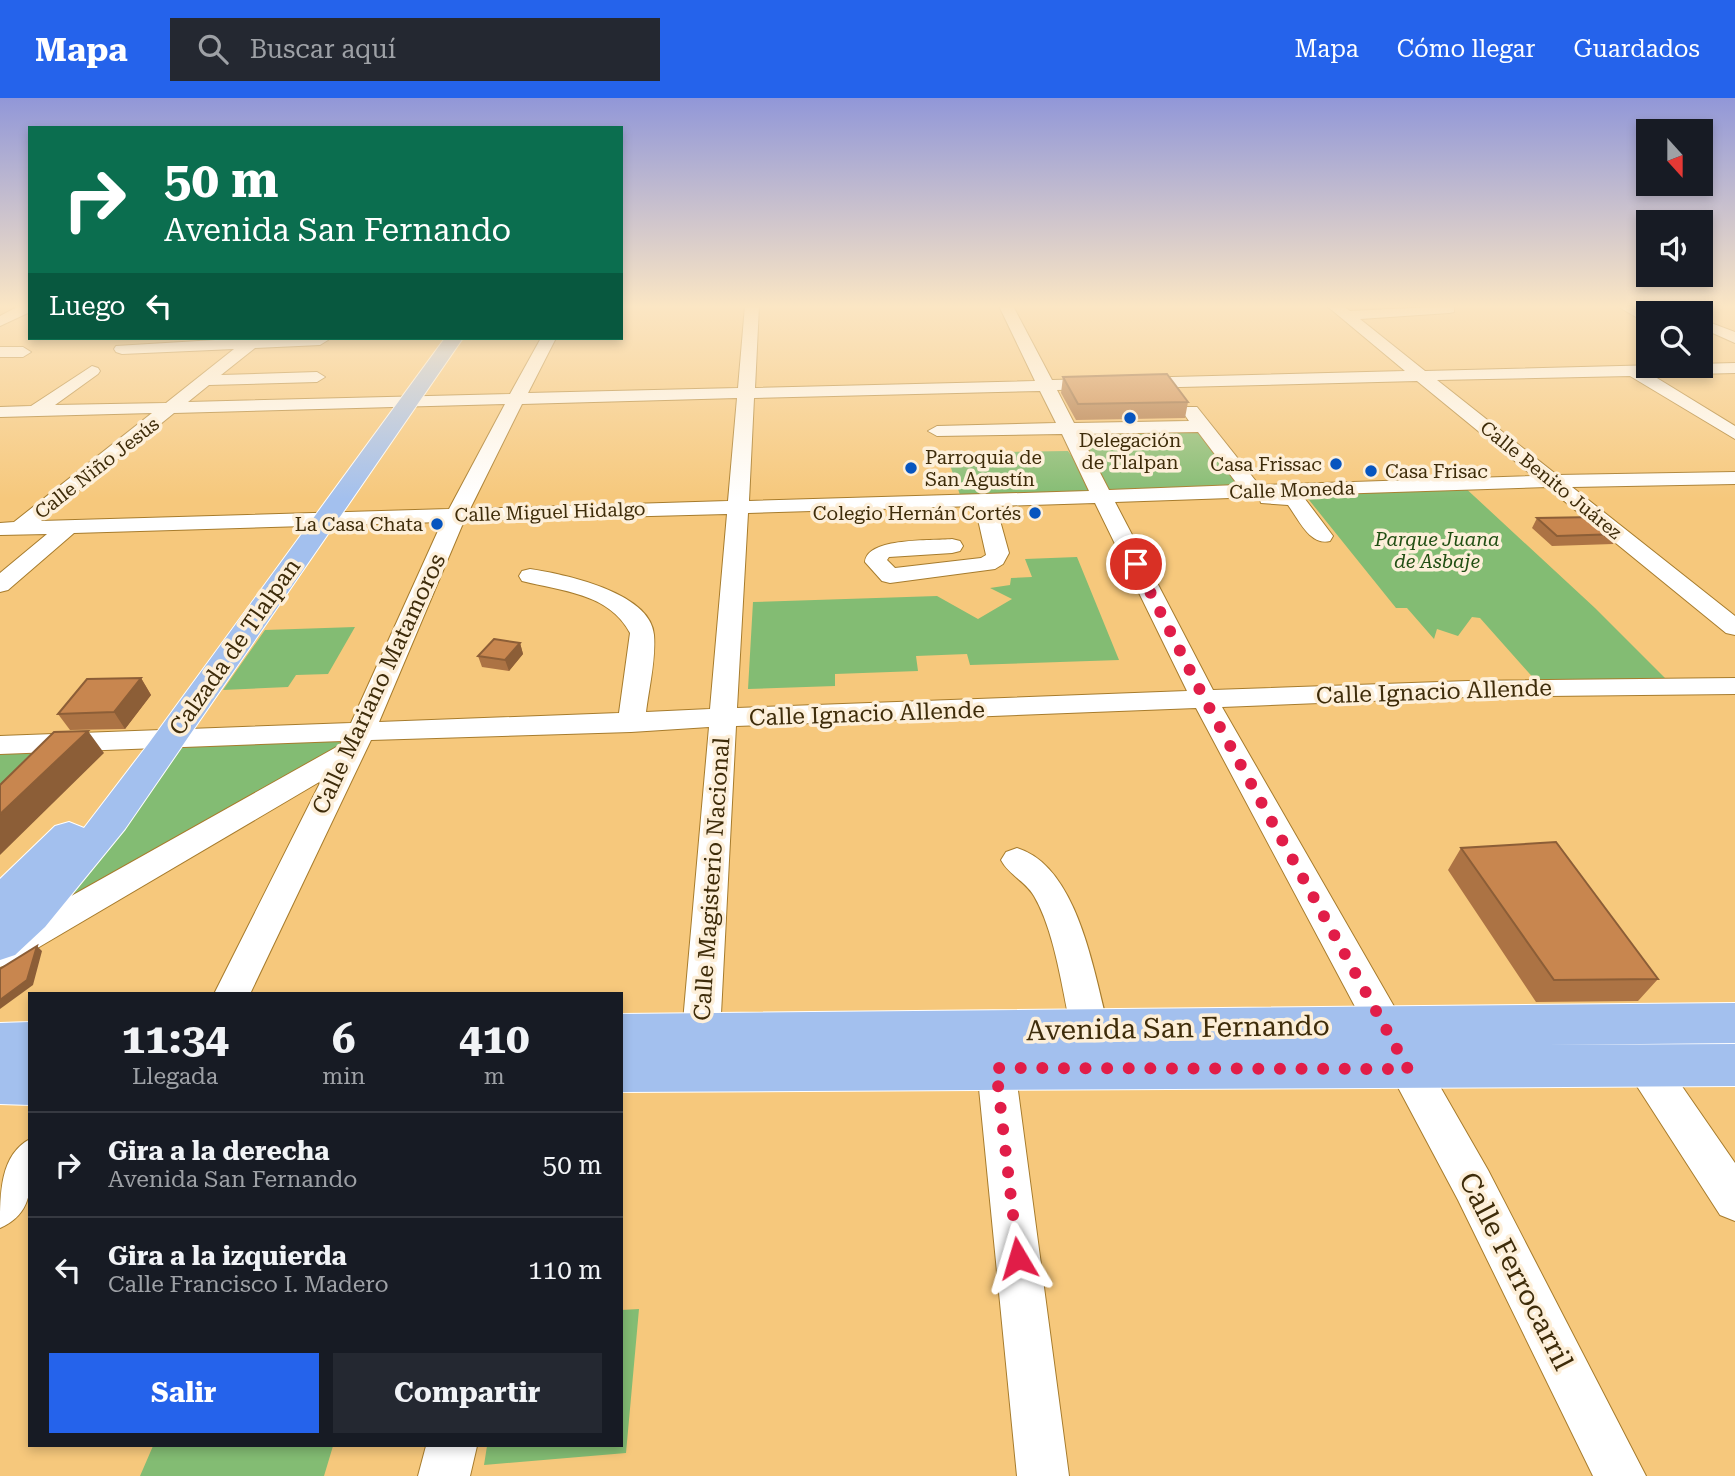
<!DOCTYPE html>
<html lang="es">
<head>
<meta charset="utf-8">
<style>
	:root { --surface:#171b24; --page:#242831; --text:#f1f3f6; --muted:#9ea1a6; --line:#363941; --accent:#2563eb }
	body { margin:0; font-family:"Roboto Serif",serif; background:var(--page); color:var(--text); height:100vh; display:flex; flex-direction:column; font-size:26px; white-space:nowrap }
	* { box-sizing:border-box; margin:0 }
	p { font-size:23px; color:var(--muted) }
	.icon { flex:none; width:38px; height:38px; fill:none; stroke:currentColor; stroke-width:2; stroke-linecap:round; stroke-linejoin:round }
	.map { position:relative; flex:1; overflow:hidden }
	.sheet { position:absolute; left:28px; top:894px; width:595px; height:455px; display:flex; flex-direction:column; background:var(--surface); border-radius:0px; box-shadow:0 4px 10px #0003 }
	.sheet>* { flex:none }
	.top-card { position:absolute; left:28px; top:28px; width:595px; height:214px; border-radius:0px; box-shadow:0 4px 10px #0003; background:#0b6e4f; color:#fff; overflow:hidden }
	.needle { width:46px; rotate:159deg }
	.tools { position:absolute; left:1636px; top:21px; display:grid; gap:14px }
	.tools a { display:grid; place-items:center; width:77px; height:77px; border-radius:0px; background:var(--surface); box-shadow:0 4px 10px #0003; font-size:35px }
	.pin { position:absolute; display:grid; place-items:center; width:60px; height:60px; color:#fff; margin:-30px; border:4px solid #fff; border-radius:50%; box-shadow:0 2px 7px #0007 }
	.me { position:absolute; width:77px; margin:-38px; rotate:353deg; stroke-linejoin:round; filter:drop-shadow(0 0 5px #0008) }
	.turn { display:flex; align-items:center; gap:24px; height:147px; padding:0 21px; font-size:32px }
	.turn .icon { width:91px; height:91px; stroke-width:2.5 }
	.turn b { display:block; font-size:49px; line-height:60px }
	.then { display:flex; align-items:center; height:66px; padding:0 21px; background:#0003; gap:14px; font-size:26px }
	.eta { display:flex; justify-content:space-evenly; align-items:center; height:119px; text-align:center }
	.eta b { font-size:42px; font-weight:700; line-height:49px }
	.button { display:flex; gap:14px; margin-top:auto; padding:14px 21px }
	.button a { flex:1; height:80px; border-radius:0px; background:var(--accent); color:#fff; font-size:28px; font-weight:700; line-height:80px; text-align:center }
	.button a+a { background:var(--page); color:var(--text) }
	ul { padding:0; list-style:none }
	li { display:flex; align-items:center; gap:21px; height:105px; padding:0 21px; border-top:2px solid var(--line) }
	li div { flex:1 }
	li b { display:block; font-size:26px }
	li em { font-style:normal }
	header { display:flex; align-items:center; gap:42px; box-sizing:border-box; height:98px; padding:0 35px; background:var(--accent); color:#fff }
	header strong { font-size:33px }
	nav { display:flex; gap:38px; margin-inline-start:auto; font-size:24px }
	.search { width:490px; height:63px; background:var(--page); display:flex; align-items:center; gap:18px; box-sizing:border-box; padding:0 24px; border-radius:0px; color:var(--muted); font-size:26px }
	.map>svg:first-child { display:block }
</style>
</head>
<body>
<header>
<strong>Mapa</strong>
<div class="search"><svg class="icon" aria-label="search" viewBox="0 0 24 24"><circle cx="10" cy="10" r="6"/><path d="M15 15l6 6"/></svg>Buscar aquí</div>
<nav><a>Mapa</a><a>Cómo llegar</a><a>Guardados</a></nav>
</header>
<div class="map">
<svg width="1735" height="1378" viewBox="0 0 1735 1378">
	<rect width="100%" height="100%" fill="#f6c87c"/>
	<path fill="#83bc73" d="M 1202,333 L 1252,393 L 1102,397 L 1077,337 Z
		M 1068,353 L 1099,397 L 961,400 L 946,355 Z
		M 1461,386 L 1595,510 L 1666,581 L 1537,584 L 1480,520 L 1472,519 L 1458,538 L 1437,531 L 1434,541 L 1407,510 L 1396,510 L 1301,392 Z
		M 1077,459 L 1119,562 L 970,567 L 967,556 L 916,558 L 918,573 L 835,576 L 835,588 L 748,591 L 753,504 L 937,498 L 978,521 L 1012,501 L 990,490 L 1010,487 L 1011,480 L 1032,479 L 1025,461 Z
		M 355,529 L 328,576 L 296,577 L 288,589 L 223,592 L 265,532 Z
		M 345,643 L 339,653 L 38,826 L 171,645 Z
		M 76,651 L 0,728 L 0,654 Z
		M 639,1211 L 626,1355 L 484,1367 L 487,1348 L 621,1348 L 621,1212 Z
		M 153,1348 L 333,1348 L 324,1378 L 140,1378 Z"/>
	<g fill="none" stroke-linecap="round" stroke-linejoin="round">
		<defs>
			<path id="minor" d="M 19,208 L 30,208 L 30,214 L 0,228 L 0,218 Z
				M 745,208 L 759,208 L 755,290 L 1035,283 L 999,208 L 1013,208 L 1052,282 L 1405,273 L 1327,208 L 1343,208 L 1350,213 L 1454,208 L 1454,214 L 1449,215 L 1360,221 L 1425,273 L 1735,265 L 1735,275 L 1652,277 L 1735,328 L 1735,341 L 1630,278 L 1437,282 L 1557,377 L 1735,374 L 1735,386 L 1572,389 L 1735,518 L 1735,537 L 1726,535 L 1547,389 L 1302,397 L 1333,438 L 1330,443 C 1310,448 1299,422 1288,407 L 1261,405 L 1259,399 L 1115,404 L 1213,592 L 1468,583 L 1735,580 L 1735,596 L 1468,599 L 1222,609 L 1488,1072 L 1646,1378 L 1593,1378 L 1458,1102 L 1196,610 L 736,628 L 720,935 L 714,947 L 701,951 L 688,947 L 682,935 L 709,629 L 631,634 L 371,642 L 250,896 L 214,896 L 321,683 L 12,865 L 0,869 L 0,838 L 340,647 L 342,643 L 0,656 L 0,638 L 351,625 L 442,424 L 74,435 L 8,492 L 0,494 L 0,475 L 47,436 L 0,437 L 0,425 L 14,424 L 152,315 L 0,319 L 0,309 L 31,308 L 92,268 L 98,270 L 100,273 L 98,276 L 55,307 L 166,305 L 234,251 L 122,256 L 116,254 L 114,251 L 116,248 L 248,240 L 326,240 L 328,242 L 320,247 L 255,250 L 221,277 L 317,274 L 325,279 L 317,284 L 209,287 L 188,304 L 510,296 L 541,240 L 556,240 L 528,295 L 738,290 ZM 1417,283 L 1533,378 L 1259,387 L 1197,309 L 1185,309 L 1182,313 L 1189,323 L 1074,325 L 1057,292 ZM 1040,293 L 1056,325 L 937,328 L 928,333 L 937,338 L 1062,336 L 1089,393 L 749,403 L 754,300 ZM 737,300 L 728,403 L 470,411 L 522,306 ZM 505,306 L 449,411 L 41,423 L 174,315 ZM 1198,334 L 1238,387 L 1109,392 L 1080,336 ZM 1095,405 L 1187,593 L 737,610 L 748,415 L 975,408 L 986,457 L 981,460 L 895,470 L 887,462 L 889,459 L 952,455 L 960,453 L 963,448 L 960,443 L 952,441 C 932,443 867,439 865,464 L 882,483 L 890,485 L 995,471 L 1003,466 L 1009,455 L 996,408 ZM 727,416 L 710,611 L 646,614 C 649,590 656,561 654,537 C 651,494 563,476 530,471 L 522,473 L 519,478 L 522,483 C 561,493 609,495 630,535 L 619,615 L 379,624 L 464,423 Z
				M 1617,208 L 1634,208 L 1648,216 L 1648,226 Z
				M 1711,225 L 1735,234 L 1735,245 L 1706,232 L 1704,229 L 1706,226 Z
				M 0,249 L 23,249 L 31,254 L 23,259 L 0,259 Z
				M 1017,750 C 1079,769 1094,877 1109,931 L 1103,942 L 1090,947 L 1077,942 L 1071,931 C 1062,891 1055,834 1034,798 C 1026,784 1009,777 1001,762 L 1006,754 Z
				M 1645,950 L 1659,955 L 1735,1065 L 1735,1123 L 1720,1117 L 1631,979 L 1626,967 L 1631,955 Z
				M 996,953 L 1010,958 L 1015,970 L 1069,1378 L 1017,1378 L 977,970 L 982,958 Z
				M 30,1041 C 30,1077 39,1113 0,1130 C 0,1095 0,1057 30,1041 Z
				M 426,1348 L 477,1348 L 470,1378 L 418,1378 Z"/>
			<path id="major" d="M 445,240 L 463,240 L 125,731 L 45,829 L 15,857 L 0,862 L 0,781 L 55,728 L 69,724 L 84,730 L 149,645 Z
				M 1735,905 L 1735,945 L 1546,947 L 1735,946 L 1735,988 L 621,994 L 621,916 Z
				M 30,924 L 30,1007 L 0,1006 L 0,925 Z"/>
		</defs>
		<use href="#minor" stroke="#a77c2d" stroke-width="2"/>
		<use href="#major" stroke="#fff" stroke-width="2"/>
		<use href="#minor" fill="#fff" fill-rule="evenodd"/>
		<use href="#major" fill="#a3c0ee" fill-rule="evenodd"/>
	</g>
	<path fill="#ac7344" d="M 1063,279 L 1188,304 L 1185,320 L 1076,322 L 1061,295 Z
		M 1537,420 L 1619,436 L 1613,446 L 1552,448 L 1532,430 Z
		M 520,545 L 523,556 L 509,573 L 482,569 L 478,558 Z
		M 141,580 L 151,597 L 125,631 L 70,632 L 58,616 Z
		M 1461,750 L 1658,881 L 1638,903 L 1536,904 L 1448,772 Z"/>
	<path fill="#8c5e37" d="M 520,545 L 523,556 L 509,573 L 505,562 Z
		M 141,580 L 151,597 L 125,631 L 114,614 Z
		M 88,633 L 104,655 L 0,757 L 0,716 Z
		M 37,848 L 42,853 L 33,887 L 0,911 L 0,902 Z"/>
	<path fill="#c8864f" stroke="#8c5e37" stroke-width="2" d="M 1167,276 L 1188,304 L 1078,306 L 1063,279 Z
		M 1597,419 L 1619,436 L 1557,438 L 1537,420 Z
		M 494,541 L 520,545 L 505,562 L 478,558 Z
		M 141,580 L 114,614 L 58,616 L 87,581 Z
		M 88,633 L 0,716 L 0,687 L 54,634 Z
		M 1556,744 L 1658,881 L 1554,882 L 1461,750 Z
		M 37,848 L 27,882 L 0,902 L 0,871 Z"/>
	<linearGradient id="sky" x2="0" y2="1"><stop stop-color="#9197d8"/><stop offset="0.52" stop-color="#fbe6c4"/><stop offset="1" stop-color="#fbe6c4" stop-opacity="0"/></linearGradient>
	<rect width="1735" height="401" fill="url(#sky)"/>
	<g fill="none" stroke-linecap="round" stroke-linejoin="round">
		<path stroke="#e11d48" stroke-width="12" stroke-dasharray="0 21.6" d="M 1018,1160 L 996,970 L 1408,971 L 1205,602 L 1136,466"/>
	</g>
	<g fill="#0755bf" stroke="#fdefd9" stroke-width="2.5">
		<circle cx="1130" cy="320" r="7"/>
		<circle cx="1336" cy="366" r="7"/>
		<circle cx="911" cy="370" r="7"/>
		<circle cx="1371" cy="373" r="7"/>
		<circle cx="1035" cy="415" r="7"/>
		<circle cx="437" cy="426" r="7"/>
	</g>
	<g text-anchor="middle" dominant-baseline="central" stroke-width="7" stroke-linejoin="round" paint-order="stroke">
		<g font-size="19" fill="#3e2c0a" stroke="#fdefd9" text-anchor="end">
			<text x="1130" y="342" text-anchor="middle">Delegación<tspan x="1130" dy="22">de Tlalpan</tspan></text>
			<text x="925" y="359" text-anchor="start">Parroquia de<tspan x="925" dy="22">San Agustín</tspan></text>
			<text x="1322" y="366">Casa Frissac</text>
			<text x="1385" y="373" text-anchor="start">Casa Frisac</text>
			<text x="1021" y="415">Colegio Hernán Cortés</text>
			<text x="423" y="426">La Casa Chata</text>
		</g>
		<g font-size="19" fill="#3e2c0a" stroke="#fdefd9">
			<text transform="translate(97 370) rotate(-38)">Calle Niño Jesús</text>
			<text transform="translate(1551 382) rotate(39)">Calle Benito Juárez</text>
			<text transform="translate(1292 392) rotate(-2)">Calle Moneda</text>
			<text transform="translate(550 414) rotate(-2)">Calle Miguel Hidalgo</text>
		</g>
		<g font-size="19" font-style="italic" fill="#214f13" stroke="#fdefd9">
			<text x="1437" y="441">Parque Juana<tspan x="1437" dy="22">de Asbaje</tspan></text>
		</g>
		<g font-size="23" fill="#3e2c0a" stroke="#fdefd9">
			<text transform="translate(235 549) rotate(-55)">Calzada de Tlalpan</text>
			<text transform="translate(379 586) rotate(-65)">Calle Mariano Matamoros</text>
			<text transform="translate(1434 594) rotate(-2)">Calle Ignacio Allende</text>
			<text transform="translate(867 616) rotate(-2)">Calle Ignacio Allende</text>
			<text transform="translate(712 781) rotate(-86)">Calle Magisterio Nacional</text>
		</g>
		<g font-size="28" fill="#3e2c0a" stroke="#fdefd9">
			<text transform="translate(1178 930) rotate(-1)">Avenida San Fernando</text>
			<text transform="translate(1516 1173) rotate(63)">Calle Ferrocarril</text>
		</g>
	</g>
</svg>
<div class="tools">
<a><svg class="needle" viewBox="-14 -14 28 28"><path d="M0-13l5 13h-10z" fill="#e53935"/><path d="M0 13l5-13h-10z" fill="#9ea1a6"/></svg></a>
<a><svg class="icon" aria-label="sound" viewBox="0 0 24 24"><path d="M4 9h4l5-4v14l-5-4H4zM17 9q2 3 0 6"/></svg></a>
<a><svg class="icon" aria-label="search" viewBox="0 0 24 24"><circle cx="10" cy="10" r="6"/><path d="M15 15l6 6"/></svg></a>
</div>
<div class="pin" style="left:1136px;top:466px;background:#d93025"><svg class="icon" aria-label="arrive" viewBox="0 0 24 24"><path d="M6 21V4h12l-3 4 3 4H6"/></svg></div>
<svg class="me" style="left:1018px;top:1160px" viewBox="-20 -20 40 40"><path d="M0-17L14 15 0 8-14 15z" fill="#e11d48" stroke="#fff" stroke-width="4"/></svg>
<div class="top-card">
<div class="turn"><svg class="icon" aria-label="right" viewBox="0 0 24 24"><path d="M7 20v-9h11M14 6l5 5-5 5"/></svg><div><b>50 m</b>Avenida San Fernando</div></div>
<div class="then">Luego<svg class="icon" aria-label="left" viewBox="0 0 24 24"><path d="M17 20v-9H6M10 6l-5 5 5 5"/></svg></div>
</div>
<section class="sheet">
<div class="eta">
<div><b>11:34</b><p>Llegada</p></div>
<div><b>6</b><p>min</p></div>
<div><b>410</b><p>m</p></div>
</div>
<ul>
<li><svg class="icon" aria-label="right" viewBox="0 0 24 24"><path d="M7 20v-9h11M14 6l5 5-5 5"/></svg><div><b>Gira a la derecha</b><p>Avenida San Fernando</p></div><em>50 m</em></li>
<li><svg class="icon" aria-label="left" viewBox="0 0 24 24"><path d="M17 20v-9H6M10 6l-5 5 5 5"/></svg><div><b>Gira a la izquierda</b><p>Calle Francisco I. Madero</p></div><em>110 m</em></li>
</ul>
<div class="button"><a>Salir</a><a>Compartir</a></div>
</section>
</div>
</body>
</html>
